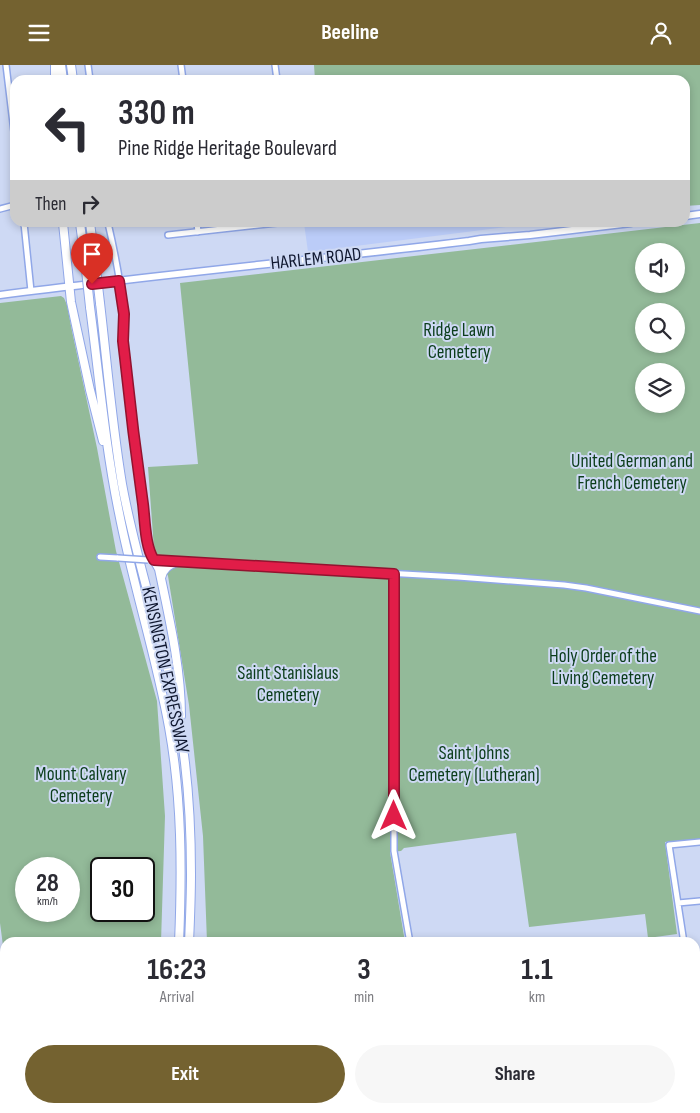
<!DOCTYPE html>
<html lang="en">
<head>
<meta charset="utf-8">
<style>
	:root { --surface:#fff; --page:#f7f7f7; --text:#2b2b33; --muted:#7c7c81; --accent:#746230 }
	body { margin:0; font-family:"Sofia Sans Condensed",sans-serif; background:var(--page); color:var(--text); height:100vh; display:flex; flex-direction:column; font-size:19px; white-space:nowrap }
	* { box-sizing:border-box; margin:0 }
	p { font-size:16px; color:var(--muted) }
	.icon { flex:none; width:28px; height:28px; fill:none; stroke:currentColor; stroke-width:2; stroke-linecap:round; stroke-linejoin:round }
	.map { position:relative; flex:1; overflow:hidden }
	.sheet { position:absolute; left:0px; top:872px; width:700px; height:176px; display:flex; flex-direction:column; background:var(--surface); border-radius:15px 15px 0 0; box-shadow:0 2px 8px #0003 }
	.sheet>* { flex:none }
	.banner { position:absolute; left:10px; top:10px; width:680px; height:152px; border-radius:15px; box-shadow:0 2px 8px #0003; background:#fff; color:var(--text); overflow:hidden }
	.tools { position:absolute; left:635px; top:178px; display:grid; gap:10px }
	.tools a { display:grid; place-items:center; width:50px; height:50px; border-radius:50%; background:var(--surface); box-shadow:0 2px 8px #0003; font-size:25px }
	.speed { position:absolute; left:15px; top:792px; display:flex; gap:10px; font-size:25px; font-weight:700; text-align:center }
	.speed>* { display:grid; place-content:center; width:65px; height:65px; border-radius:50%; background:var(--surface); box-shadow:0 2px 8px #0003; line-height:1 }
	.speed small { font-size:12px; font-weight:400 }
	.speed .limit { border:2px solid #111; border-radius:8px; background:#fff; color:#111 }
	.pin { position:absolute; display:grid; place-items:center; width:42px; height:42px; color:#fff; margin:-51px -21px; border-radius:50% 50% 50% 0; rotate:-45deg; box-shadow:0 0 5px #0007 }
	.pin .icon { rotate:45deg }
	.me { position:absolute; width:55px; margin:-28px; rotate:0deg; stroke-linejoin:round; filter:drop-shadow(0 0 4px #0008) }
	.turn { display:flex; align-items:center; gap:18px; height:105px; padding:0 25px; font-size:22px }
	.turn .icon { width:65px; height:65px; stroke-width:2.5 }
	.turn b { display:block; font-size:35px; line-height:42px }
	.then { display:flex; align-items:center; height:48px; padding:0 25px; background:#0003; gap:10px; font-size:19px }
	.eta { display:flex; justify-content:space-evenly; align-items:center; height:85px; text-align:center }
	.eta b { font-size:30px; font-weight:700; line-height:35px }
	.action { display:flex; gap:10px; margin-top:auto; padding:10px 25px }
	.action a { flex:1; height:58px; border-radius:30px; background:var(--accent); color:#fff; font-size:20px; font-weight:700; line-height:58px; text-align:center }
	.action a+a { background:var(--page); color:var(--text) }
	header { display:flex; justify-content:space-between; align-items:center; height:65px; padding:0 25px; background:var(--accent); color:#fff; font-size:22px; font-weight:700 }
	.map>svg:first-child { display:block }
</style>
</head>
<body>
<header><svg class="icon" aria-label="menu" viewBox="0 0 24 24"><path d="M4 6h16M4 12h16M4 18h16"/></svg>Beeline<svg class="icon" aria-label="person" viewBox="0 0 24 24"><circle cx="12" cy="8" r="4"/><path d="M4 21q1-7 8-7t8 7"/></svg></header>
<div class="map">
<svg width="700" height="1048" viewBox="0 0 700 1048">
	<rect width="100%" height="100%" fill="#ced9f4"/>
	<path fill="#bbccf8" d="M 304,158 L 530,158 L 530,159 L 308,187 Z"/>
	<path fill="#93ba99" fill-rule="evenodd" d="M 314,0 L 700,0 L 700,140 L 685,141 L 685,15 L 382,15 L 379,13 L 377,15 L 315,15 Z
		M 700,158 L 700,774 L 665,777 L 677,869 L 648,873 L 645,849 L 529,862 L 516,768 L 404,783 L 401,786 L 390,787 L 405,877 L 207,877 L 203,771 L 189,640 L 168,511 L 154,484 L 148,402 L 198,399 L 180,218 ZM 644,186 L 676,186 L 676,219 L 644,219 ZM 644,246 L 676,246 L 676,279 L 644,279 ZM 644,306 L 676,306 L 676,339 L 644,339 Z
		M 61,231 L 64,233 L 67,240 L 72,266 L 97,383 L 116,486 L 157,636 L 165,751 L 161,877 L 5,878 L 5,896 L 0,858 L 0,238 ZM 26,804 L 69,804 L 69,846 L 26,846 ZM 101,804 L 144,804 L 144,846 L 101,846 Z
		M 24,1044 L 148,1044 L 149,1048 L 25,1048 Z
		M 220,1044 L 438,1044 L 439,1048 L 221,1048 Z
		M 600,1044 L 666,1044 L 667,1048 L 576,1048 Z"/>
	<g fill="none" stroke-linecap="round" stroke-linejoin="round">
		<defs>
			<path id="minor" d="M 6,0 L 15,75
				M 88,0 L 90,15
				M 181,0 L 183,15
				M 275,0 L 277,15
				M 0,144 L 15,140
				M 24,158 L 31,226
				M 108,158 C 115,188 121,219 124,250 C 125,264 124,278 125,293 L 148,475 L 151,490 L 154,495
				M 197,158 L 198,167
				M 168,170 L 277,158
				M 100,492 L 118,493
				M 153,495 L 458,512 L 564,520 L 586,523 L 700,546
				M 394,509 L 394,786 L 410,878
				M 678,838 L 700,836
				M 684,878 L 669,780 L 700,777
				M 695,896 L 700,895
				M 695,955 L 700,954
				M 695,1019 L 700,1018
				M 444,1044 L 445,1048
				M 529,1048 L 550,1044"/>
			<path id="major" d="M 685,151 L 700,149
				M 0,230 C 156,210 313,195 469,176 L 481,174 L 530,170 L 631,158"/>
			<path id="highway" d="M 61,0 L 63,15
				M 71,0 L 73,15
				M 55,15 L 55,0
				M 63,158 L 71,237 L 90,325 L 103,376
				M 80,158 L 85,196
				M 90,158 L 95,195
				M 100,238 C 107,298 112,359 122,419 C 135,491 159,561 174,632 C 187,690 191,750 191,809 C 191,832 190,855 189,878
				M 90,242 C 99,310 105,380 119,448 C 133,520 156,590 169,662 C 182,734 182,805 179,878
				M 154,495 L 159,504 C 169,552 181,602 181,651
				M 161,513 C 163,503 169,500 177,497
				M 179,1044 L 179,1048
				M 189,1044 L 189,1048
				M 207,1044 L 208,1048
				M 161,1048 L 161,1044"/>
		</defs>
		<use href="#minor" stroke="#90a7e8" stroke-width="8"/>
		<use href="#major" stroke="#90a7e8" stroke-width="9"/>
		<use href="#highway" stroke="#90a7e8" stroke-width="10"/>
		<use href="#minor" stroke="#fff" stroke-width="5"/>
		<use href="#major" stroke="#fff" stroke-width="6"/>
		<use href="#highway" stroke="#fff" stroke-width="8"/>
		<defs>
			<path id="minor-bridge" d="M 118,493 L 148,495"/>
			<path id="highway-bridge" d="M 95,195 L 100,238
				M 85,196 L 90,242"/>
		</defs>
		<use href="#minor-bridge" stroke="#90a7e8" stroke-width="8" stroke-linecap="butt"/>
		<use href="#highway-bridge" stroke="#90a7e8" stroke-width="10" stroke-linecap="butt"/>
		<use href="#minor-bridge" stroke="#fff" stroke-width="5"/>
		<use href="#highway-bridge" stroke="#fff" stroke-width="8"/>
	</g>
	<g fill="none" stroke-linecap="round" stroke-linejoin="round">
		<defs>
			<path id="route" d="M 92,219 L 119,216 L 124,249 L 123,276 L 125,293 C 130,341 136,390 143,439 C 145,455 145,482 154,495 L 394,509 L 394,751"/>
		</defs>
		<use href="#route" stroke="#92132f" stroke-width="12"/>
		<use href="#route" stroke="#e11d48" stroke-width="9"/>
	</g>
	<g text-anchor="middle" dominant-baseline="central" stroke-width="4" stroke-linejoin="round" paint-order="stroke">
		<g font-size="19" fill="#101830" stroke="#ced9f4">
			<text transform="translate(316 194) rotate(-6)">HARLEM ROAD</text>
			<text transform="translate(165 605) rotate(78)">KENSINGTON EXPRESSWAY</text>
		</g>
		<g font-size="19" fill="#0b3d1a" stroke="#ced9f4">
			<text x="459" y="265">Ridge Lawn<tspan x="459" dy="22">Cemetery</tspan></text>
			<text x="632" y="396">United German and<tspan x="632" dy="22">French Cemetery</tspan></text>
			<text x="603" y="591">Holy Order of the<tspan x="603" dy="22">Living Cemetery</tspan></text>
			<text x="288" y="608">Saint Stanislaus<tspan x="288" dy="22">Cemetery</tspan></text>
			<text x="474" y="688">Saint Johns<tspan x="474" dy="22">Cemetery (Lutheran)</tspan></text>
			<text x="81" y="709">Mount Calvary<tspan x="81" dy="22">Cemetery</tspan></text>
		</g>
	</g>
</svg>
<div class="tools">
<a><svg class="icon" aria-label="sound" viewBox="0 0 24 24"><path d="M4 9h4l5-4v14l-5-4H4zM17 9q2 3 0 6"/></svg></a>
<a><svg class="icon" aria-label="search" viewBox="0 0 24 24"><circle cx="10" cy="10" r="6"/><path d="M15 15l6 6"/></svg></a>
<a><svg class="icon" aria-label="layers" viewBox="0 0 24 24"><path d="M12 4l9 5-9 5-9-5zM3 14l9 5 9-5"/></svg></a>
</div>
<div class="speed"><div>28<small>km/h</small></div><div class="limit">30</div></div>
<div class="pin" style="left:92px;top:219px;background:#d93025"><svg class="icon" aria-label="arrive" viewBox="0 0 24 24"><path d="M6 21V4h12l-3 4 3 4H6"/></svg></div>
<svg class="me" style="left:394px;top:751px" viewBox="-20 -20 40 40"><path d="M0-17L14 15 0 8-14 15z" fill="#e11d48" stroke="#fff" stroke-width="4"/></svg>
<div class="banner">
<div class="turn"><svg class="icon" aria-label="left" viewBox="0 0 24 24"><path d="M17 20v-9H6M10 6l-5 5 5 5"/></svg><div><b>330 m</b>Pine Ridge Heritage Boulevard</div></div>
<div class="then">Then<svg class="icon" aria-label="right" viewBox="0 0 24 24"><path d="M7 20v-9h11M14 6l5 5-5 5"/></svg></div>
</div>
<section class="sheet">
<div class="eta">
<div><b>16:23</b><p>Arrival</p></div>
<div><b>3</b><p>min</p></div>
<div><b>1.1</b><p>km</p></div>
</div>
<div class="action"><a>Exit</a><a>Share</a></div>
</section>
</div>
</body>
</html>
